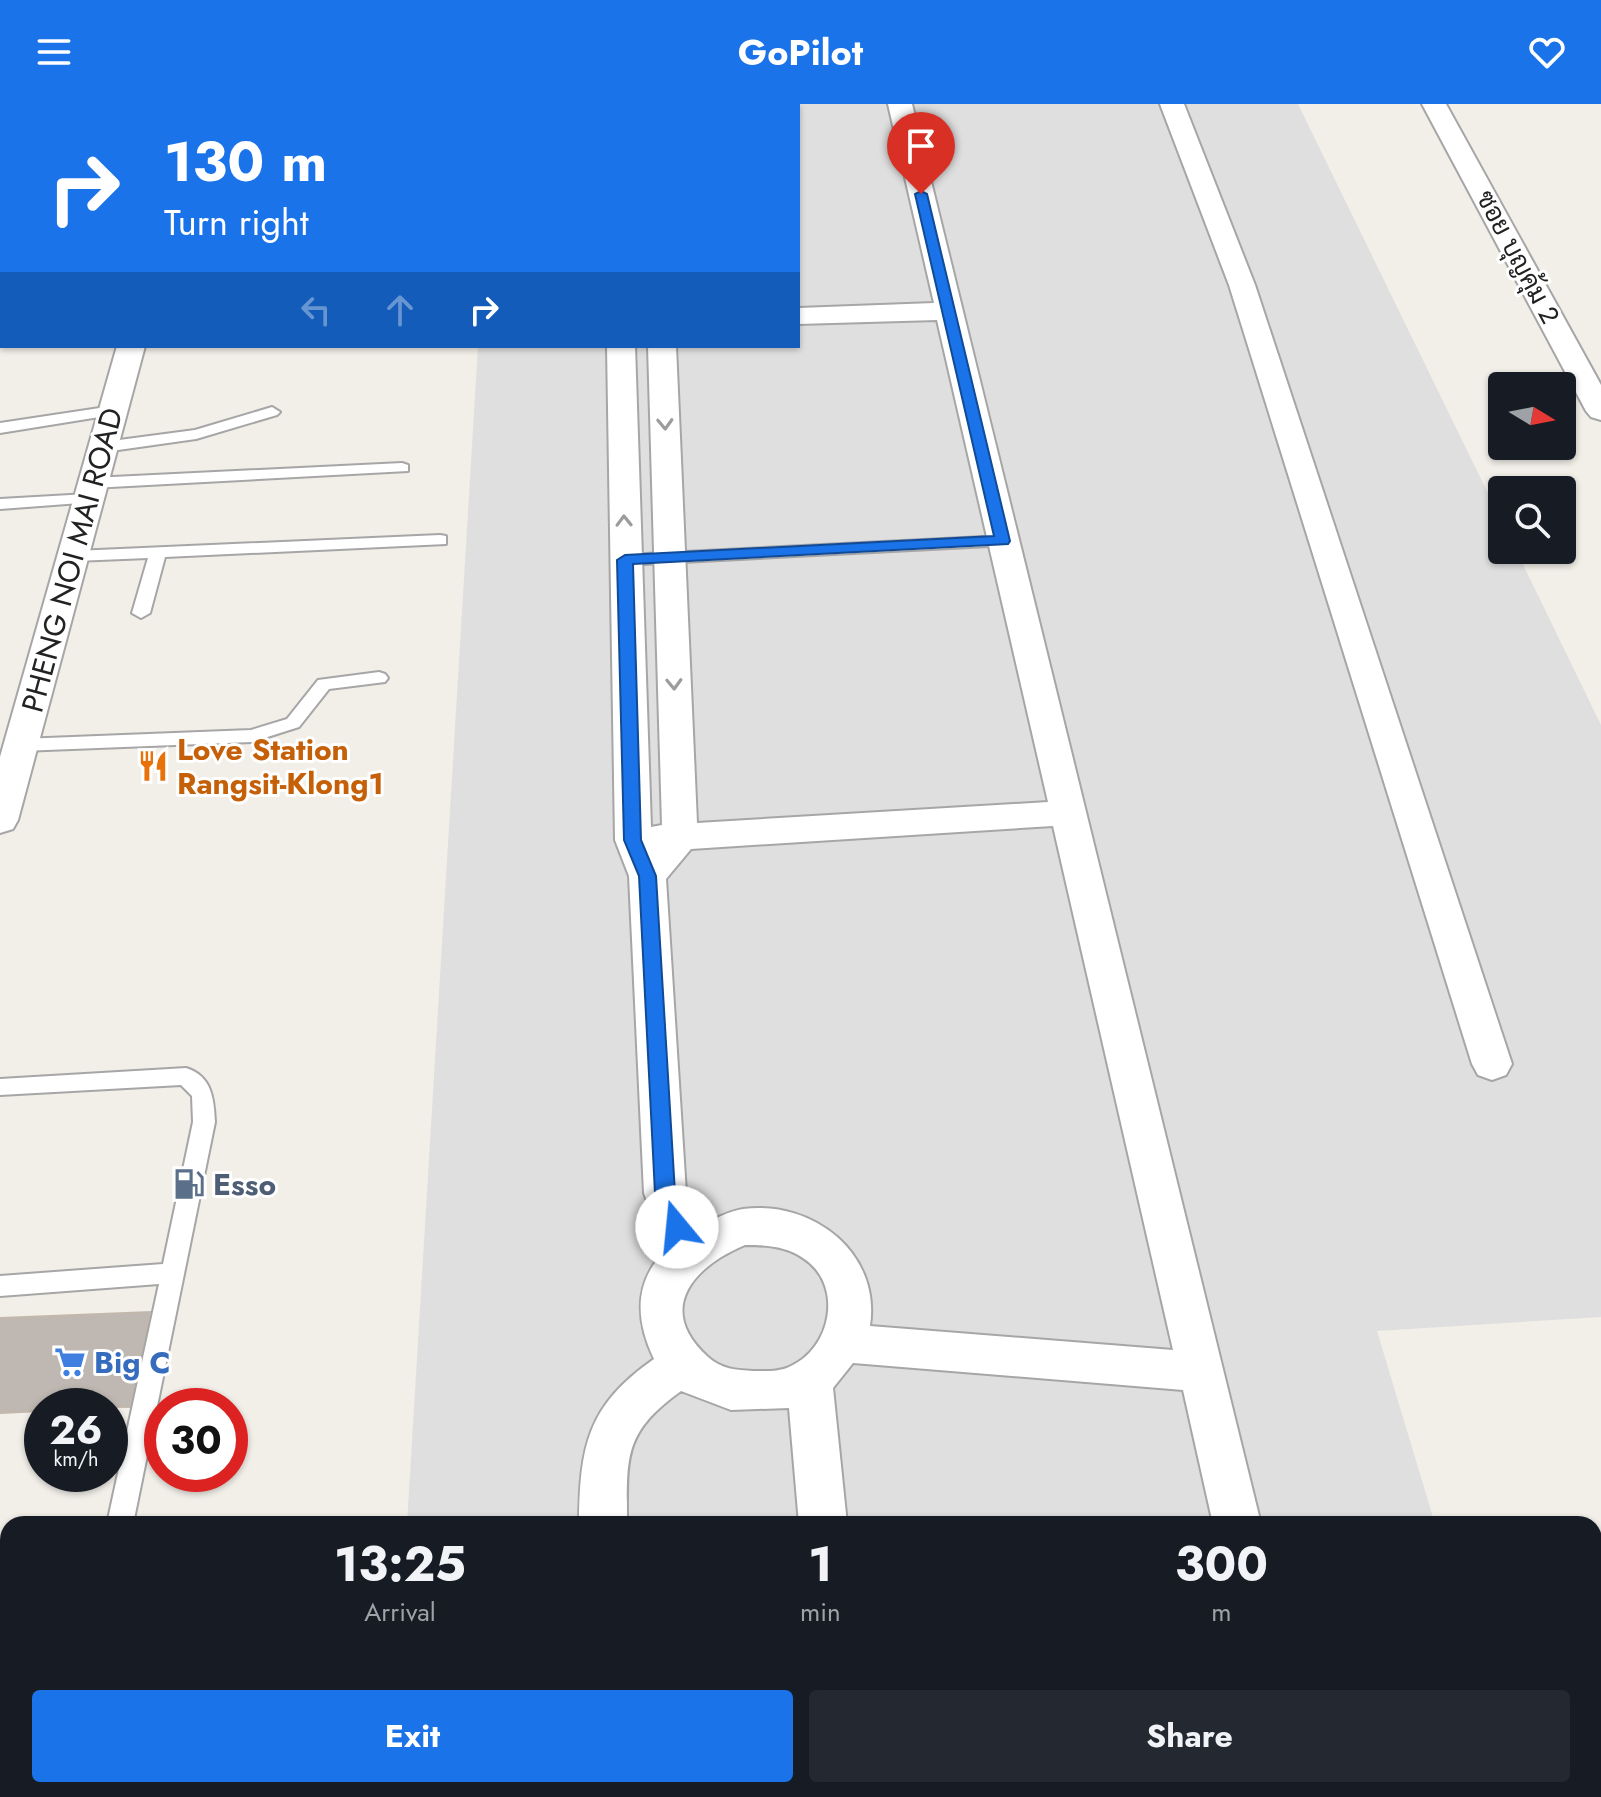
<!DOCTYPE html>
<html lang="en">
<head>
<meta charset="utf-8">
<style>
	:root { --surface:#171b24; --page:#242831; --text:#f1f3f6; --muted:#9ea1a6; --accent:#1a73e8 }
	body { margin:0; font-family:Jost,Sarabun,sans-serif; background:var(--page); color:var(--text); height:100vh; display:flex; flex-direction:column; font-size:30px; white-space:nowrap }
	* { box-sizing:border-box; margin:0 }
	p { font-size:26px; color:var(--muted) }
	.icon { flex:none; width:44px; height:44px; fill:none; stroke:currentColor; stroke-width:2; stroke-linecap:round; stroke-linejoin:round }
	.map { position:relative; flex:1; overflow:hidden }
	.sheet { position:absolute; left:0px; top:1412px; width:1602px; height:282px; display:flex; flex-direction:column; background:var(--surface); border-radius:24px 24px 0 0; box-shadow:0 2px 6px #0004 }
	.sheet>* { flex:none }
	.top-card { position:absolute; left:0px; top:0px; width:800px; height:244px; box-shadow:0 2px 6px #0004; background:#1a73e8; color:#fff; overflow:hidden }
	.needle { width:52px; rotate:100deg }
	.fabs { position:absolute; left:1488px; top:268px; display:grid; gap:16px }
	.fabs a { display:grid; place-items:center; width:88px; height:88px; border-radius:8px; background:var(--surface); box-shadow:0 2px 6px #0004; font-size:40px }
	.speed { position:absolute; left:24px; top:1284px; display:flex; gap:16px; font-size:40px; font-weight:700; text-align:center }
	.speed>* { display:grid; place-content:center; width:104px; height:104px; border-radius:50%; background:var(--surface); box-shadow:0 2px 6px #0004; line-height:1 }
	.speed small { font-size:20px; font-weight:400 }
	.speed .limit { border:12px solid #d22; background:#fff; color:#111 }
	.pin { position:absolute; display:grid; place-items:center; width:68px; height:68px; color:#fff; margin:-82px -34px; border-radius:50% 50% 50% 0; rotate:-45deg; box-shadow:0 0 8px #0007 }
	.pin .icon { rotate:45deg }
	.me { position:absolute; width:88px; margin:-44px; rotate:343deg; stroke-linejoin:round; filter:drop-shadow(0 0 6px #0008) }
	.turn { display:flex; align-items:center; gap:28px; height:168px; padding:0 32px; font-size:36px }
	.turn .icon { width:104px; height:104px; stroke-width:2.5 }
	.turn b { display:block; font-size:56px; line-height:68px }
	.lanes { display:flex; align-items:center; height:76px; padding:0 32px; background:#0003; justify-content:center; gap:40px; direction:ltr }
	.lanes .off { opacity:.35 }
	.eta { display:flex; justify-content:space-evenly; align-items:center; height:136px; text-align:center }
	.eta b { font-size:48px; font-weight:700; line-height:56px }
	.primary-button { display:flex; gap:16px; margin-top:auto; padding:16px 32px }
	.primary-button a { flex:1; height:92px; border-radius:8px; background:var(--accent); color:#fff; font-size:32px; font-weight:700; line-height:92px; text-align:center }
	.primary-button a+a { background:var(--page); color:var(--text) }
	header { display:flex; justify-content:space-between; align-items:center; height:104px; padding:0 32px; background:var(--accent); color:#fff; font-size:36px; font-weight:700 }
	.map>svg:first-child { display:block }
</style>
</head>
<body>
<header><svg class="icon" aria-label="menu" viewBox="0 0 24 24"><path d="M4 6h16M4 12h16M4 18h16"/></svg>GoPilot<svg class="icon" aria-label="heart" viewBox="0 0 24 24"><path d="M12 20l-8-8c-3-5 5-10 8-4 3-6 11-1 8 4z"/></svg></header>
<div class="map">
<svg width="1601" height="1693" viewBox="0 0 1601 1693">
	<rect width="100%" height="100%" fill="#f2efe9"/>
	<path fill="#e0dfdf" d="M 493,0 L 1298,0 L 1502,418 L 1502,446 L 1516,446 L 1601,621 L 1601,1213 L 1377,1227 L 1435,1420 L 407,1420 L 478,242 L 798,242 L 798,2 Z
		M 391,1686 L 1514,1686 L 1516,1693 L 390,1693 Z"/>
	<path fill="#bfb8b2" stroke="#c3b8ab" stroke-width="2" d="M 150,1208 L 132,1303 L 42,1302 L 42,1307 L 0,1309 L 0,1214 Z"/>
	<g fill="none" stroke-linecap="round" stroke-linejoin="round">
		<defs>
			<path id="service" d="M 0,91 L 2,91 L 2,99 L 0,99 Z
				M 113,302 L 121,307 L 118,310 L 0,329 L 0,319 Z
				M 272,303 L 280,308 L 277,311 L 196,335 L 104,348 L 96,343 L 104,338 L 195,326 Z
				M 402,359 L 408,361 L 408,367 L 92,384 L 84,379 L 92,374 Z
				M 88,390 L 94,392 L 94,398 L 0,405 L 0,395 Z
				M 440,431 L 446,432 L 446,440 L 165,453 L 150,509 L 141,514 L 132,509 L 148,454 L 75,457 L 67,452 L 75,447 Z
				M 1003,432 L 1011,437 L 1009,441 L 625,461 L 617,456 L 625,451 Z
				M 379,568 L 385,570 L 388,574 L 385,578 L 329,585 L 299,623 L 252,638 L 21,647 L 12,641 L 21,635 L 251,626 L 287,615 L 318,576 Z
				M 186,964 C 212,972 214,995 215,1018 L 133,1420 L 107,1420 L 159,1180 L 0,1192 L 0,1172 L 163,1160 L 193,1018 L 192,992 L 181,981 L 0,991 L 0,975 Z
				M 0,1466 L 8,1466 L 8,1490 L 0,1490 Z
				M 53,1686 L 81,1686 L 80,1693 L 52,1693 Z"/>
			<path id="minor" d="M 27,0 L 51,0 L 51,2 L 27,2 Z
				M 188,0 L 212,0 L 187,2 Z
				M 604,0 L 628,0 L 628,2 L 604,2 Z
				M 641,0 L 665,0 L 665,2 L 641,2 Z
				M 888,0 L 912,0 L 1261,1420 L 1213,1420 L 1183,1286 L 853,1259 L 833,1284 L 847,1420 L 799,1420 L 789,1304 L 731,1306 L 681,1287 C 623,1329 627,1352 627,1420 L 579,1420 C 580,1342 587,1302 654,1255 C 635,1215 633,1176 669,1143 L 656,1123 L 644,1089 L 629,772 L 615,736 L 607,242 L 635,242 L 651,723 L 662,721 L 648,242 L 676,242 L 697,719 L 1048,698 L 937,216 L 798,220 L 798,204 L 934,199 ZM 1053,722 L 1173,1246 L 870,1222 C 881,1150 814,1096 743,1105 C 729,1107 715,1115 702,1121 L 695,1113 L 686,1089 L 666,775 L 691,745 ZM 745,1141 C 765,1141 786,1142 803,1154 C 844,1180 832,1245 789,1263 C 778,1268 765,1267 753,1267 C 736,1266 721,1265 708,1253 C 655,1205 693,1163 745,1141 Z
				M 1160,0 L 1184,0 L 1255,181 L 1512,960 L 1506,971 L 1492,976 L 1478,971 L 1472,960 L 1229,181 Z
				M 1422,0 L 1446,0 L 1601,281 L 1601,316 L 1591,313 L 1586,307 Z
				M 0,156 L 2,156 L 2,172 L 0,172 Z
				M 117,242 L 145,242 L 18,716 L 13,725 L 0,729 L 0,653 Z
				M 576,1686 L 628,1686 L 628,1693 L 576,1693 Z
				M 822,1686 L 874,1686 L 874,1693 L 822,1693 Z
				M 1278,1686 L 1330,1686 L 1331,1693 L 1279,1693 Z"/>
		</defs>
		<use href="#service" stroke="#a6a6a6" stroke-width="4"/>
		<use href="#minor" stroke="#a6a6a6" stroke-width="4"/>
		<use href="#service" fill="#fff" fill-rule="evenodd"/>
		<use href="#minor" fill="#fff" fill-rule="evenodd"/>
	</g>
	<defs><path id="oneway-chevron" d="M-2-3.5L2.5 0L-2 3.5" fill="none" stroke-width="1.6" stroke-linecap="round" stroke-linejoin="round" transform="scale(2)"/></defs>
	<g stroke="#9c9c9c">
		<use href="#oneway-chevron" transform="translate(665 320) rotate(88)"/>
		<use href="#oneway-chevron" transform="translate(624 417) rotate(-91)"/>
		<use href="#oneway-chevron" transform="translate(674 580) rotate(88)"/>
	</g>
	<path fill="#1a73e8" stroke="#114b97" stroke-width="2" d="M 921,87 L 927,90 L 1010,437 L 1008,440 L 633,460 L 641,736 L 656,772 L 675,1089 L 687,1123 L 677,1131 L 669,1129 L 655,1089 L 639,772 L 624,736 L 617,456 L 625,451 L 994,432 L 915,90 Z"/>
	<defs>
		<symbol id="restaurant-bare" viewBox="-9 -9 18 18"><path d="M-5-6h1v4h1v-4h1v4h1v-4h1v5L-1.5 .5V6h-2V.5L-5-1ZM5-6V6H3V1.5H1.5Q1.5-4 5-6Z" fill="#e8710a" stroke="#fff" stroke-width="2.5" paint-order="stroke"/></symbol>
		<symbol id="fuel-bare" viewBox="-9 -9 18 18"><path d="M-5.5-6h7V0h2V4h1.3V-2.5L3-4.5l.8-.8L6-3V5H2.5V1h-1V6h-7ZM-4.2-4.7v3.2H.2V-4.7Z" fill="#5c6f8a" stroke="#fff" stroke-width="2.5" paint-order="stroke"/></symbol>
		<symbol id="supermarket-bare" viewBox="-9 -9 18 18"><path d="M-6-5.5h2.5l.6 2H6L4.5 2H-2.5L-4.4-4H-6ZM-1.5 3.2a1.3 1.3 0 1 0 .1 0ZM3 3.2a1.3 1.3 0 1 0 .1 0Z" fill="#3f7fe0" stroke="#fff" stroke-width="2.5" paint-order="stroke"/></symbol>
	</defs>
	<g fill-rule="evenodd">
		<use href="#restaurant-bare" x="131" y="640" width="44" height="44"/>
		<use href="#fuel-bare" x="167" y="1058" width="44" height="44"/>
		<use href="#supermarket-bare" x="48" y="1236" width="44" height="44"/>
	</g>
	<g text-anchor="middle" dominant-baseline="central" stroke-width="6" stroke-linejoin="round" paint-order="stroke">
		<g font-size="26" fill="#222" stroke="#fff">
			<text transform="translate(1518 153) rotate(62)">ซอย บุญคุ้ม 2</text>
		</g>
		<g font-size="30" fill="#222" stroke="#fff">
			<text transform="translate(72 456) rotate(-75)">PHENG NOI MAI ROAD</text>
		</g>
		<g font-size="30" font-weight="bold" fill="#c56008" stroke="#fff" text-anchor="start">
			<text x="177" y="645">Love Station<tspan x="177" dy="34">Rangsit-Klong1</tspan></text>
		</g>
		<g font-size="30" font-weight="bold" fill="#4e5e75" stroke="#fff" text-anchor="start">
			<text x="213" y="1080">Esso</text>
		</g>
		<g font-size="30" font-weight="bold" fill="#366cbe" stroke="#fff" text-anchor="start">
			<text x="94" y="1258">Big C</text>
		</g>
	</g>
</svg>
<div class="fabs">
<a><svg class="needle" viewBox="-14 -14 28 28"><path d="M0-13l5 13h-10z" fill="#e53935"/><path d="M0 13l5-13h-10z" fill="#9ea1a6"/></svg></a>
<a><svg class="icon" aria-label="search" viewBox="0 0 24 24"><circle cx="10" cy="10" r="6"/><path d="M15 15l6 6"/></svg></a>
</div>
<div class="speed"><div>26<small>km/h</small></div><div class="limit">30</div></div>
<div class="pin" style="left:921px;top:90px;background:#d93025"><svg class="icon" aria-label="arrive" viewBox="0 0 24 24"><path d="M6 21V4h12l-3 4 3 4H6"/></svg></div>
<svg class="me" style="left:677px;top:1123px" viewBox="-20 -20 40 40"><circle r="19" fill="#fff"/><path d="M0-13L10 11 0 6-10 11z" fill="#1a73e8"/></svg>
<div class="top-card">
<div class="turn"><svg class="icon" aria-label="right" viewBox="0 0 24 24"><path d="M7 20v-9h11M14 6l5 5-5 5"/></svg><div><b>130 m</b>Turn right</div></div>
<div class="lanes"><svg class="icon off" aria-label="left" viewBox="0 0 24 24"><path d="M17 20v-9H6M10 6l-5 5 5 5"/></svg><svg class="icon off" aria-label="ahead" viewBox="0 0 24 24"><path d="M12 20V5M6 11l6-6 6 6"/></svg><svg class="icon" aria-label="right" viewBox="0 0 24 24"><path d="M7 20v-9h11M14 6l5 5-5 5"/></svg></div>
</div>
<section class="sheet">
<div class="eta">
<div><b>13:25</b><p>Arrival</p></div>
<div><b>1</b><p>min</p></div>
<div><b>300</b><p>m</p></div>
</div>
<div class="primary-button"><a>Exit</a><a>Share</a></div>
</section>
</div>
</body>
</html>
